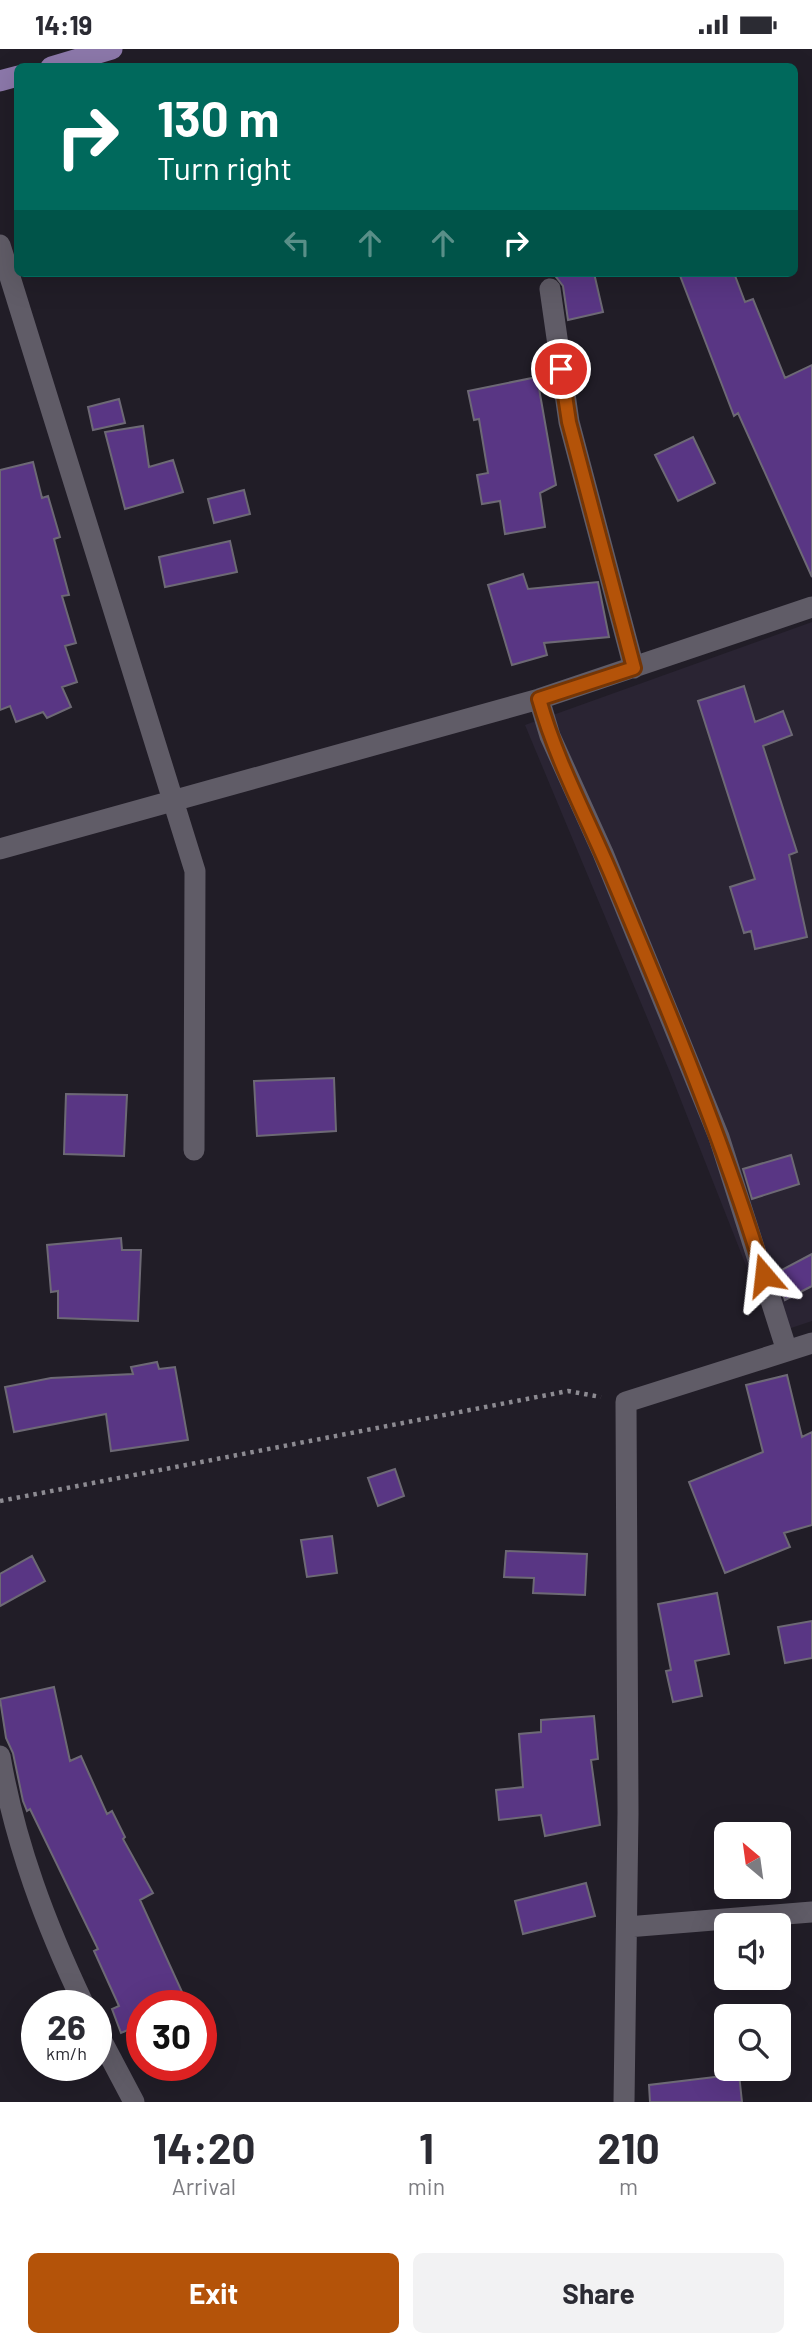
<!DOCTYPE html>
<html lang="en">
<head>
<meta charset="utf-8">
<style>
	:root { --surface:#fff; --page:#f2f2f3; --text:#2b2b33; --muted:#7c7c81; --accent:#b45309 }
	body { margin:0; font-family:Barlow,sans-serif; background:var(--page); color:var(--text); height:100vh; display:flex; flex-direction:column; font-size:26px; white-space:nowrap }
	* { box-sizing:border-box; margin:0 }
	p { font-size:23px; color:var(--muted) }
	.icon { flex:none; width:38px; height:38px; fill:none; stroke:currentColor; stroke-width:2; stroke-linecap:round; stroke-linejoin:round }
	.map { position:relative; height:2053px; overflow:hidden }
	.details { display:flex; flex-direction:column; background:var(--surface); flex:1 }
	.details>* { flex:none }
	.hud { position:absolute; left:14px; top:14px; width:784px; height:214px; border-radius:10px; box-shadow:0 7px 28px #0002; background:#00695c; color:#fff; overflow:hidden }
	.needle { width:46px; rotate:331deg }
	.fabs { position:absolute; left:714px; top:1773px; display:grid; gap:14px }
	.fabs a { display:grid; place-items:center; width:77px; height:77px; border-radius:10px; background:var(--surface); box-shadow:0 7px 28px #0002; font-size:35px }
	.speed { position:absolute; left:21px; top:1941px; display:flex; gap:14px; font-size:35px; font-weight:700; text-align:center }
	.speed>* { display:grid; place-content:center; width:91px; height:91px; border-radius:50%; background:var(--surface); box-shadow:0 7px 28px #0002; line-height:1 }
	.speed small { font-size:18px; font-weight:400 }
	.speed .limit { border:10px solid #d22; background:#fff; color:#111 }
	.pin { position:absolute; display:grid; place-items:center; width:60px; height:60px; color:#fff; margin:-30px; border:4px solid #fff; border-radius:50%; box-shadow:0 2px 7px #0007 }
	.me { position:absolute; width:77px; margin:-38px; rotate:343deg; stroke-linejoin:round; filter:drop-shadow(0 0 5px #0008) }
	.turn { display:flex; align-items:center; gap:24px; height:147px; padding:0 28px; font-size:32px }
	.turn .icon { width:91px; height:91px; stroke-width:2.5 }
	.turn b { display:block; font-size:49px; line-height:60px }
	.lanes { display:flex; align-items:center; height:66px; padding:0 28px; background:#0003; justify-content:center; gap:35px; direction:ltr }
	.lanes .off { opacity:.35 }
	.eta { display:flex; justify-content:space-evenly; align-items:center; height:119px; text-align:center }
	.eta b { font-size:42px; font-weight:700; line-height:49px }
	.primary-button { display:flex; gap:14px; margin-top:auto; padding:14px 28px }
	.primary-button a { flex:1; height:80px; border-radius:10px; background:var(--accent); color:#fff; font-size:28px; font-weight:700; line-height:80px; text-align:center }
	.primary-button a+a { background:var(--page); color:var(--text) }
	.status { display:flex; justify-content:space-between; align-items:center; height:49px; padding:0 35px; background:var(--surface); direction:ltr }
	.status svg { height:19px; fill:currentColor }
	.map>svg:first-child { display:block }
</style>
</head>
<body>
<div class="status"><b>14:19</b><svg viewBox="0 0 49 12"><path d="M0 12V9h3v3zM5 12V6h3v6zM10 12V3h3v9zM15 12V0h3v12zM26 1h20v11H26zM47 4h2v5h-2z"/></svg></div>
<div class="map">
<svg width="812" height="2053" viewBox="0 0 812 2053">
	<rect width="100%" height="100%" fill="#211d27"/>
	<path fill="#2a2433" d="M 812,573 L 812,1272 L 773,1285 L 669,1021 L 525,676 Z"/>
	<path fill="#593684" stroke="#6d6975" stroke-width="2" d="M 553,224 L 594,224 L 603,263 L 568,271 L 563,237 Z
		M 679,224 L 734,224 L 745,253 L 753,250 L 785,329 L 812,316 L 812,528 L 738,364 L 734,367 Z
		M 537,328 L 556,436 L 540,444 L 545,478 L 505,485 L 500,452 L 482,455 L 477,426 L 488,424 L 479,370 L 474,371 L 468,342 Z
		M 119,350 L 125,374 L 93,381 L 88,358 Z
		M 143,377 L 149,418 L 173,411 L 183,443 L 125,460 L 105,383 Z
		M 693,388 L 715,434 L 678,452 L 655,406 Z
		M 33,413 L 42,449 L 48,447 L 60,488 L 54,490 L 69,546 L 62,547 L 76,594 L 65,597 L 77,633 L 62,638 L 71,658 L 47,669 L 43,663 L 16,673 L 10,657 L 0,661 L 0,421 Z
		M 244,441 L 250,465 L 214,474 L 208,450 Z
		M 230,492 L 237,523 L 165,538 L 159,508 Z
		M 523,525 L 528,540 L 598,533 L 609,588 L 544,594 L 547,606 L 512,616 L 488,536 Z
		M 744,637 L 755,673 L 783,662 L 792,686 L 763,697 L 797,803 L 789,806 L 807,888 L 755,900 L 751,882 L 744,884 L 730,838 L 755,830 L 698,652 Z
		M 334,1029 L 336,1082 L 257,1087 L 254,1032 Z
		M 66,1045 L 127,1046 L 124,1107 L 64,1105 Z
		M 791,1106 L 799,1135 L 752,1150 L 743,1120 Z
		M 121,1189 L 122,1201 L 141,1201 L 138,1272 L 58,1269 L 58,1242 L 51,1243 L 47,1196 Z
		M 812,1205 L 812,1237 L 785,1251 L 776,1224 Z
		M 157,1313 L 159,1320 L 175,1318 L 188,1391 L 111,1402 L 106,1365 L 14,1383 L 5,1338 L 51,1329 L 133,1325 L 131,1318 Z
		M 787,1326 L 802,1388 L 812,1383 L 812,1476 L 784,1484 L 790,1498 L 725,1524 L 689,1433 L 763,1403 L 746,1336 Z
		M 395,1420 L 404,1447 L 378,1457 L 368,1429 Z
		M 332,1487 L 337,1524 L 307,1528 L 301,1491 Z
		M 506,1502 L 587,1505 L 585,1546 L 533,1544 L 534,1529 L 504,1528 Z
		M 32,1507 L 45,1532 L 0,1557 L 0,1525 Z
		M 717,1544 L 729,1605 L 695,1612 L 702,1647 L 673,1653 L 666,1622 L 671,1621 L 658,1555 Z
		M 812,1572 L 812,1609 L 785,1614 L 778,1578 Z
		M 54,1638 L 70,1712 L 81,1707 L 107,1765 L 112,1762 L 125,1788 L 123,1790 L 153,1844 L 140,1851 L 188,1956 L 142,1956 L 142,2008 L 130,1980 L 121,1984 L 112,1960 L 119,1957 L 94,1902 L 98,1900 L 30,1760 L 27,1762 L 23,1752 L 13,1704 L 6,1689 L 0,1650 Z
		M 594,1667 L 598,1710 L 591,1711 L 600,1776 L 545,1787 L 541,1766 L 499,1771 L 496,1741 L 523,1738 L 519,1685 L 541,1683 L 541,1671 Z
		M 586,1834 L 595,1867 L 523,1885 L 515,1852 Z
		M 739,2025 L 742,2053 L 650,2053 L 649,2036 Z"/>
	<g fill="none" stroke-linecap="round" stroke-linejoin="round">
		<path stroke="#8d8b92" stroke-width="4.5" stroke-dasharray="3.5 5" stroke-linecap="butt" d="M 0,1452 L 568,1342 L 601,1348"/>
		<path stroke="#605c67" stroke-width="21" d="M 0,196 L 195,822 L 194,1101
			M 550,240 L 569,373 L 634,619
			M 539,650 L 550,687 L 603,804 L 719,1088 L 787,1302
			M 0,800 L 539,650 L 812,558
			M 0,1707 C 15,1795 46,1876 84,1956
			M 627,1878 L 812,1863
			M 96,1981 L 134,2053
			M 624,2053 L 628,1764 L 626,1353 L 812,1294"/>
		<path stroke="#8c78aa" stroke-width="21" d="M 51,18 L 112,0
			M 0,32 L 18,27"/>
	</g>
	<g fill="none" stroke-linecap="round" stroke-linejoin="round">
		<defs>
			<path id="route" d="M 561,320 L 569,373 L 634,619 L 539,650 C 557,714 589,772 614,832 C 669,962 723,1091 764,1226"/>
		</defs>
		<use href="#route" stroke="#753606" stroke-width="18"/>
		<use href="#route" stroke="#b45309" stroke-width="12"/>
	</g>
</svg>
<div class="fabs">
<a><svg class="needle" viewBox="-14 -14 28 28"><path d="M0-13l5 13h-10z" fill="#e53935"/><path d="M0 13l5-13h-10z" fill="#7c7c81"/></svg></a>
<a><svg class="icon" aria-label="sound" viewBox="0 0 24 24"><path d="M4 9h4l5-4v14l-5-4H4zM17 9q2 3 0 6"/></svg></a>
<a><svg class="icon" aria-label="search" viewBox="0 0 24 24"><circle cx="10" cy="10" r="6"/><path d="M15 15l6 6"/></svg></a>
</div>
<div class="speed"><div>26<small>km/h</small></div><div class="limit">30</div></div>
<div class="pin" style="left:561px;top:320px;background:#d93025"><svg class="icon" aria-label="arrive" viewBox="0 0 24 24"><path d="M6 21V4h12l-3 4 3 4H6"/></svg></div>
<svg class="me" style="left:764px;top:1226px" viewBox="-20 -20 40 40"><path d="M0-17L14 15 0 8-14 15z" fill="#b45309" stroke="#fff" stroke-width="4"/></svg>
<div class="hud">
<div class="turn"><svg class="icon" aria-label="right" viewBox="0 0 24 24"><path d="M7 20v-9h11M14 6l5 5-5 5"/></svg><div><b>130 m</b>Turn right</div></div>
<div class="lanes"><svg class="icon off" aria-label="left" viewBox="0 0 24 24"><path d="M17 20v-9H6M10 6l-5 5 5 5"/></svg><svg class="icon off" aria-label="ahead" viewBox="0 0 24 24"><path d="M12 20V5M6 11l6-6 6 6"/></svg><svg class="icon off" aria-label="ahead" viewBox="0 0 24 24"><path d="M12 20V5M6 11l6-6 6 6"/></svg><svg class="icon" aria-label="right" viewBox="0 0 24 24"><path d="M7 20v-9h11M14 6l5 5-5 5"/></svg></div>
</div>
</div>
<section class="details">
<div class="eta">
<div><b>14:20</b><p>Arrival</p></div>
<div><b>1</b><p>min</p></div>
<div><b>210</b><p>m</p></div>
</div>
<div class="primary-button"><a>Exit</a><a>Share</a></div>
</section>
</body>
</html>
